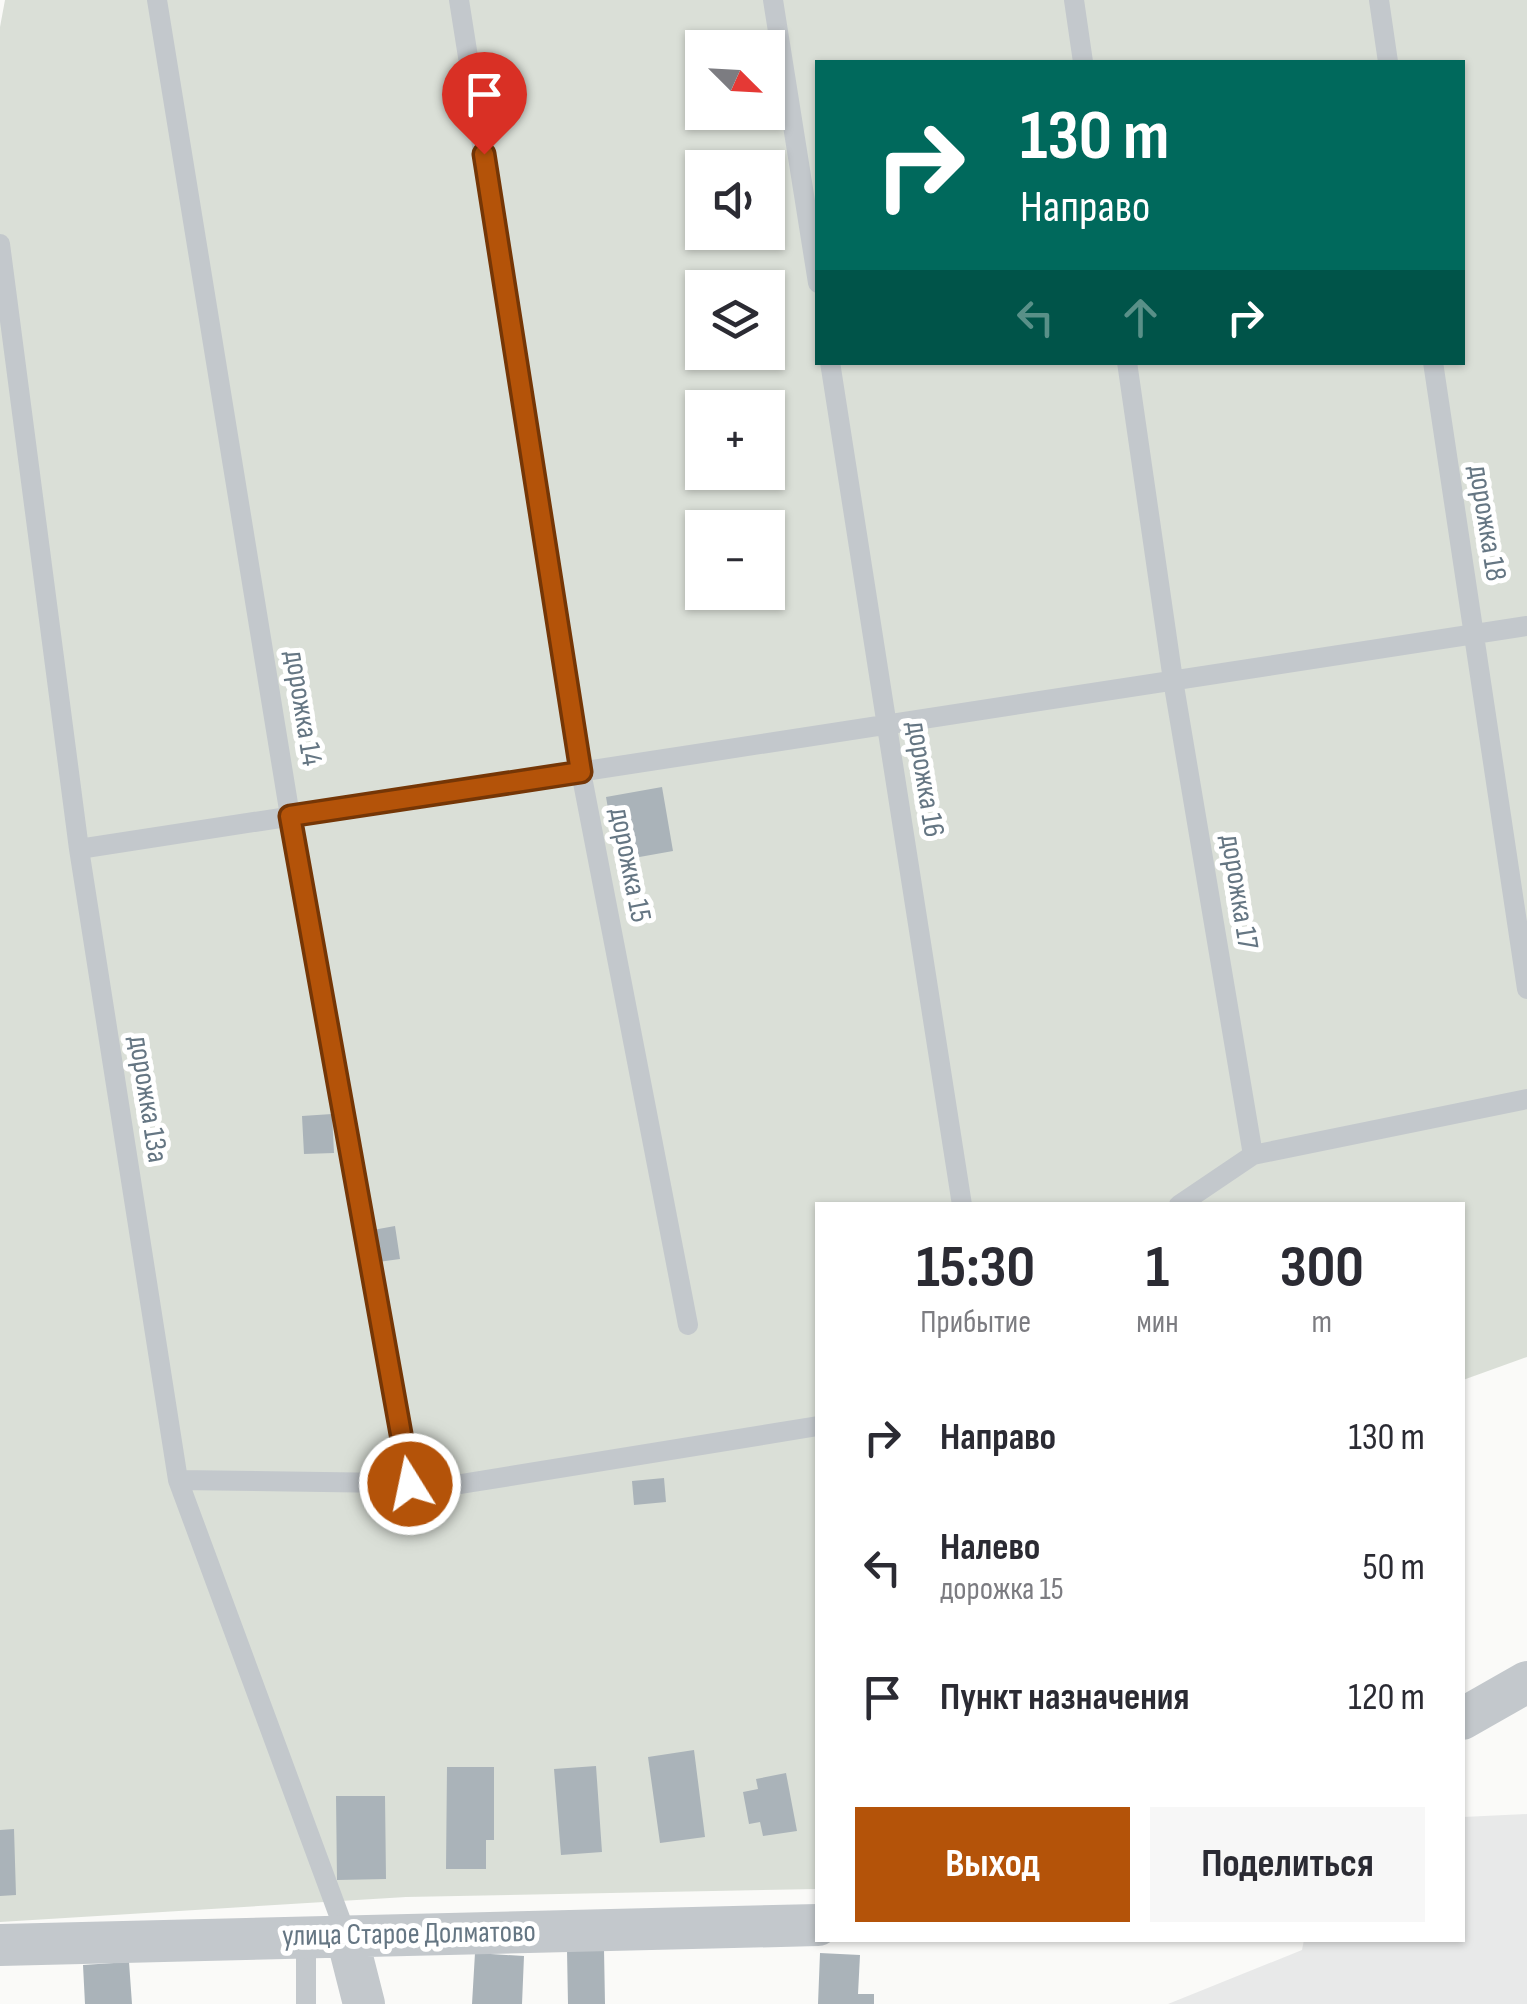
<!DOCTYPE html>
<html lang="ru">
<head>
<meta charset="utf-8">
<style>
	:root { --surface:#fff; --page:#f7f7f7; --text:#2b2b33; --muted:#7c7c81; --accent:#b45309 }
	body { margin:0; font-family:"Sofia Sans Condensed",sans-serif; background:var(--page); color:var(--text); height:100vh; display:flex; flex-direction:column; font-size:38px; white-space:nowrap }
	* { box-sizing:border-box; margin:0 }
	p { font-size:32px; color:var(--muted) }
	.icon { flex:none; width:55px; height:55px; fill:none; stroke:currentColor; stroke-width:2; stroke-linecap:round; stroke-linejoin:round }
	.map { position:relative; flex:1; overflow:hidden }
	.drawer { position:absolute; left:815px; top:1202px; width:650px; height:740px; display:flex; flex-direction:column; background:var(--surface); border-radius:0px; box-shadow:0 2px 8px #0004 }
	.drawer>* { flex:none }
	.top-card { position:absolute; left:815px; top:60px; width:650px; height:305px; border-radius:0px; box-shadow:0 2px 8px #0004; background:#00695c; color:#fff; overflow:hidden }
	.needle { width:65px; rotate:114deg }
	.buttons { position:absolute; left:685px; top:30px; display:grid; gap:20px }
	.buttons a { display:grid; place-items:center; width:100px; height:100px; border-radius:0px; background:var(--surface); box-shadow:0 2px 8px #0004; font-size:50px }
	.pin { position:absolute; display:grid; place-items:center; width:85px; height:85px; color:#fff; margin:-102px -42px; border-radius:50% 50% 50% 0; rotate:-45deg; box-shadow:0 0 10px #0007 }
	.pin .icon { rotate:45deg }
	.me { position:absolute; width:110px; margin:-55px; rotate:350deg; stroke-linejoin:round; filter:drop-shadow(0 0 8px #0008) }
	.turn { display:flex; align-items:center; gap:35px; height:210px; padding:0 40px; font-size:45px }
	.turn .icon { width:130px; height:130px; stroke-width:2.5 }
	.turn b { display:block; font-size:70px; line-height:85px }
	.lanes { display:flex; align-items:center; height:95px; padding:0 40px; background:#0003; justify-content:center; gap:50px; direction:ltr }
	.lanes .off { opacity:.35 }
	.eta { display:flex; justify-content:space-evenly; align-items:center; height:170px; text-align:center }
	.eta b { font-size:60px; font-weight:700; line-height:70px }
	.primary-button { display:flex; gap:20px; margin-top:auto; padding:20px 40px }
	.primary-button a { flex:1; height:115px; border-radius:0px; background:var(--accent); color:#fff; font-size:40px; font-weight:700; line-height:115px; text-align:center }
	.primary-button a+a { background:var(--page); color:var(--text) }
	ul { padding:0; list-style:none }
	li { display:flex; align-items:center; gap:30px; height:130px; padding:0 40px }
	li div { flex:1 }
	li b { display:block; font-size:38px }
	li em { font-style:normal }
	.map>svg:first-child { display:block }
</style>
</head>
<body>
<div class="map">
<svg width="1527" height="2004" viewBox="0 0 1527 2004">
	<rect width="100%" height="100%" fill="#fafaf8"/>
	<path fill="#e8e9e9" d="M 1527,1814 L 1527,2004 L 1168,2004 L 1302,1950 L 1304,1940 L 1462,1940 L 1463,1817 Z"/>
	<path fill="#dadfd7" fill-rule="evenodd" d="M 5,0 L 1527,0 L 1527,1357 L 1463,1380 L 1462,1205 L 818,1205 L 817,1889 L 406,1897 L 0,1922 L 0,27 ZM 702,48 L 768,48 L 768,112 L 702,112 ZM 818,62 L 1462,62 L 1462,362 L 818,362 ZM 702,168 L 768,168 L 768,232 L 702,232 ZM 702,288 L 768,288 L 768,352 L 702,352 ZM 702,408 L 768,408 L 768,472 L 702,472 ZM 702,528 L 768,528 L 768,592 L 702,592 Z"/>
	<path fill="#aab3b9" d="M 662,787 L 673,851 L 617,861 L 606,797 Z
		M 332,1114 L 334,1153 L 304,1154 L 302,1116 Z
		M 395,1226 L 400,1259 L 378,1262 L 373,1230 Z
		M 664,1478 L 666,1502 L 634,1505 L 632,1481 Z
		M 694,1750 L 705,1837 L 660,1843 L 648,1757 Z
		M 596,1766 L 602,1852 L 561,1855 L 554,1769 Z
		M 447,1767 L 494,1767 L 494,1840 L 486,1840 L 486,1869 L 446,1869 Z
		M 786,1773 L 797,1831 L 763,1836 L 760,1822 L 749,1824 L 743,1792 L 758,1789 L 756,1779 Z
		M 336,1796 L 385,1796 L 386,1879 L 337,1880 Z
		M 14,1829 L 16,1895 L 0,1896 L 0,1830 Z
		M 604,1949 L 605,2004 L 568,2004 L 567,1950 Z
		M 475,1953 L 524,1956 L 522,2004 L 472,2004 Z
		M 820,1953 L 860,1955 L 858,1994 L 874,1994 L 874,2004 L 818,2004 Z
		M 129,1962 L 132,2004 L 85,2004 L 83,1965 Z"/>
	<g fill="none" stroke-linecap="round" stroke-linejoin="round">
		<path stroke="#c3c8cc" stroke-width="20" d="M 157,0 L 290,816 L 410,1484
			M 459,0 L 581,772 L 688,1325
			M 773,0 L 818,283
			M 1074,0 L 1083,62
			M 1379,0 L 1388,62
			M 0,244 L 79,849 L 178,1480 L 347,1937
			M 830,362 L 962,1205
			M 1127,362 L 1173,680 L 1253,1155 L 1527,1099
			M 1433,362 L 1527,989
			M 79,849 L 1527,626
			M 1179,1205 L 1253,1155
			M 178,1480 L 461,1484 L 818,1426
			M 306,1936 L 306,2004"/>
		<path stroke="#c3c8cc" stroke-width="42" d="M 1462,1719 L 1527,1682
			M 347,1937 L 364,2004
			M 0,1945 L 818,1925"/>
	</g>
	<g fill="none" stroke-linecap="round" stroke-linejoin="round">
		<defs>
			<path id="route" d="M 410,1484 L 290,816 L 581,772 L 484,154"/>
		</defs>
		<use href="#route" stroke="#753606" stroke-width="25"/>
		<use href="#route" stroke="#b45309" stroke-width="18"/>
	</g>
	<g text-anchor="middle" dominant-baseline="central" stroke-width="10" stroke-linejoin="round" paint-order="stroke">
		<g font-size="30" fill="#657683" stroke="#fff">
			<text transform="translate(1487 523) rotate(81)">дорожка 18</text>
			<text transform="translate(303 708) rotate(81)">дорожка 14</text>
			<text transform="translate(925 779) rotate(81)">дорожка 16</text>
			<text transform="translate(630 865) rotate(79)">дорожка 15</text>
			<text transform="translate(1239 892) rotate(81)">дорожка 17</text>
			<text transform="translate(148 1099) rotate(81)">дорожка 13а</text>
			<text transform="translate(409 1934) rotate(-1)">улица Старое Долматово</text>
		</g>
	</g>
</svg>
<div class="buttons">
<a><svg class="needle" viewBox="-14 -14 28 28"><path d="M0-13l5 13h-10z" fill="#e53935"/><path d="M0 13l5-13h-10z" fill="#7c7c81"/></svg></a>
<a><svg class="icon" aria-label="sound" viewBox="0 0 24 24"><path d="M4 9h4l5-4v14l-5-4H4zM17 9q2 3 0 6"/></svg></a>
<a><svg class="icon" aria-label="layers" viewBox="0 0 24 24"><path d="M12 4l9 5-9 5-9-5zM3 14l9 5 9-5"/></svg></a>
<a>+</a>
<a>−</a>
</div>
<div class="pin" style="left:484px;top:154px;background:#d93025"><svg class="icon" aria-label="arrive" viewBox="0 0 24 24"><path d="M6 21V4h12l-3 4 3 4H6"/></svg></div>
<svg class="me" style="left:410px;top:1484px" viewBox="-20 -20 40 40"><circle r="17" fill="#b45309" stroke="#fff" stroke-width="3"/><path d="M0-11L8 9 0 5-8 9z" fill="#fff"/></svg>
<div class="top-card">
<div class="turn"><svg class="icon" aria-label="right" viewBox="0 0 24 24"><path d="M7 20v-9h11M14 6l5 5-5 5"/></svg><div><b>130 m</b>Направо</div></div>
<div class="lanes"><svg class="icon off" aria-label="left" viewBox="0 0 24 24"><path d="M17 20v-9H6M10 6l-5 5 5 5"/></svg><svg class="icon off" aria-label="ahead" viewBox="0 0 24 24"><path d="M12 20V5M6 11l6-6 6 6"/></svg><svg class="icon" aria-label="right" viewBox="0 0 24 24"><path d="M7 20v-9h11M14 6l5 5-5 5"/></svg></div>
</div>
<section class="drawer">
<div class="eta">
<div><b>15:30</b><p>Прибытие</p></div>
<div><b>1</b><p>мин</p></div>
<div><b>300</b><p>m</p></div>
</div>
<ul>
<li><svg class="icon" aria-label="right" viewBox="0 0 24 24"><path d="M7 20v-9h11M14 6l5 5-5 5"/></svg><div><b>Направо</b></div><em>130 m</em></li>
<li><svg class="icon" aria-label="left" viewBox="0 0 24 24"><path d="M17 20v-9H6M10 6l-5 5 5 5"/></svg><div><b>Налево</b><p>дорожка 15</p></div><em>50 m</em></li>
<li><svg class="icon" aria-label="arrive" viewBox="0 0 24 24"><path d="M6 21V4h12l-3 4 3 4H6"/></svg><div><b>Пункт назначения</b></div><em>120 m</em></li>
</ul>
<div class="primary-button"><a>Выход</a><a>Поделиться</a></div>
</section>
</div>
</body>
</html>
